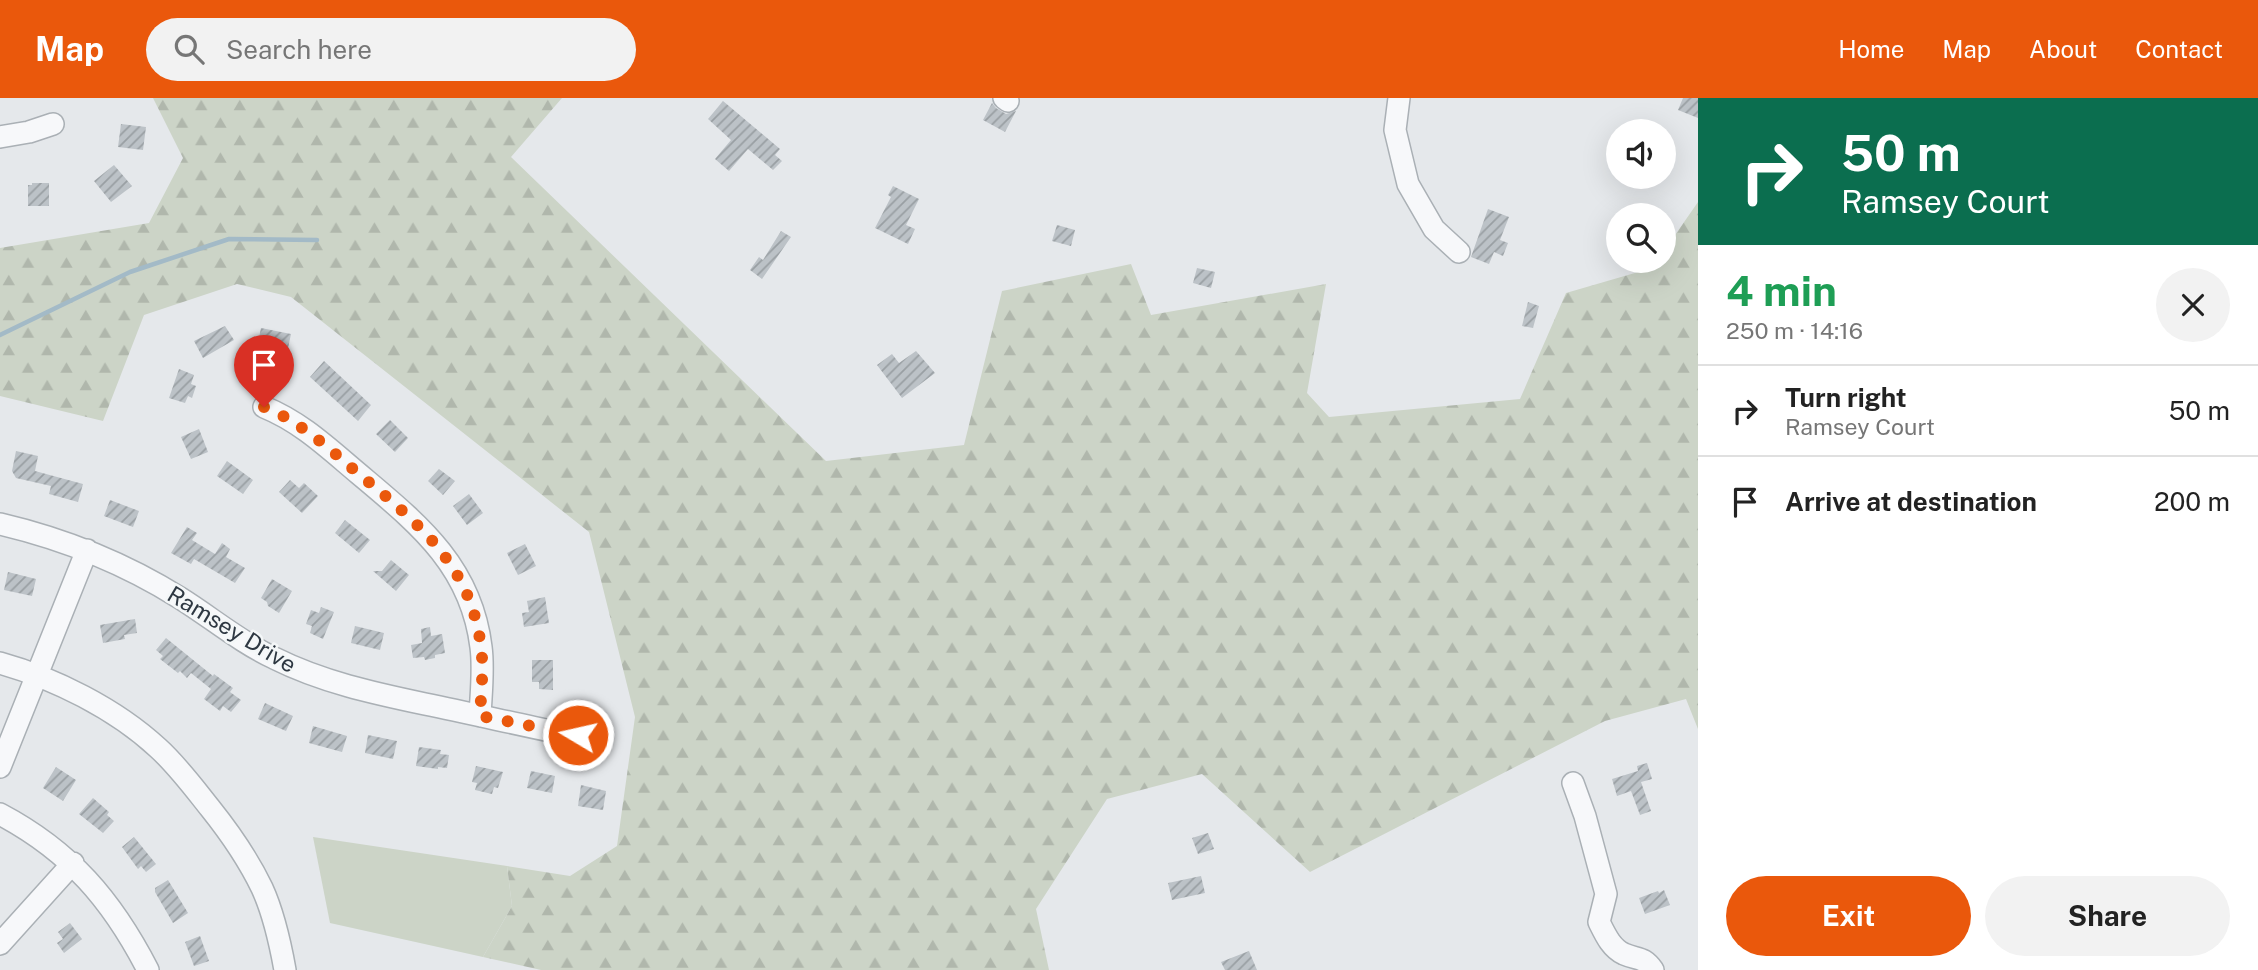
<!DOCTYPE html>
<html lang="en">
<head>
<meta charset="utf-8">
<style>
	:root { --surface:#fff; --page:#f2f2f2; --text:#222; --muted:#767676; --line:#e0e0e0; --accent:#ea580c }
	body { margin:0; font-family:"Public Sans",sans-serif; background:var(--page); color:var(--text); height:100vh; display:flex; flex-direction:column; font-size:26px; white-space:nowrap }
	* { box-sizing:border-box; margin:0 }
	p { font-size:23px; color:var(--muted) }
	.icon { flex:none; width:38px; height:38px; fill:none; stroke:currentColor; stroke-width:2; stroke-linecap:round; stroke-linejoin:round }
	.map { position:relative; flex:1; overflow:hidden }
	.panel { display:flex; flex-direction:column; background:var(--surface); width:560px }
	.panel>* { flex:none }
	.banner { background:#0b6e4f; color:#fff; overflow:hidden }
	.fabs { position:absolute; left:1606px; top:21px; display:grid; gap:14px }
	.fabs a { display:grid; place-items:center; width:70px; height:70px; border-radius:50%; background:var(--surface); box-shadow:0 7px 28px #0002; font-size:35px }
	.pin { position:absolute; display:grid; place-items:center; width:60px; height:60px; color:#fff; margin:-72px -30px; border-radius:50% 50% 50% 0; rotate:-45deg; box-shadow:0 0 7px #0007 }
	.pin .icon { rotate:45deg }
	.me { position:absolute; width:77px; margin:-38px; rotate:279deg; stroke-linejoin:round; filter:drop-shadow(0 0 5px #0008) }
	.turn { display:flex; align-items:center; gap:24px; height:147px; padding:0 28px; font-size:32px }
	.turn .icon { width:91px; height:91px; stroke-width:2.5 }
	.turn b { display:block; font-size:49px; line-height:60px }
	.round { display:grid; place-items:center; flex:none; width:74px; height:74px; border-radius:37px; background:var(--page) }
	.headline { display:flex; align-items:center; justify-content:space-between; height:119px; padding:0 28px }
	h1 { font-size:42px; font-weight:700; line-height:52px; color:#1e9e55 }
	.cta { display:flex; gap:14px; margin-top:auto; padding:14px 28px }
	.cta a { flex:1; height:80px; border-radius:42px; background:var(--accent); color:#fff; font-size:28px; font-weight:700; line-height:80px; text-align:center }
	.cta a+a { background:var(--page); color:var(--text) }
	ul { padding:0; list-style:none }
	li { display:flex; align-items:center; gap:21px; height:91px; padding:0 28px; border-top:2px solid var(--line) }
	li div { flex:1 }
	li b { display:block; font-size:26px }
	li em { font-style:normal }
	header { display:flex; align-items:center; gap:42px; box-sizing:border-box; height:98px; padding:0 35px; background:var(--accent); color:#fff }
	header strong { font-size:33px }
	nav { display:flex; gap:38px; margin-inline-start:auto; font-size:24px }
	.search { width:490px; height:63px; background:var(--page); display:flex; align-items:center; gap:18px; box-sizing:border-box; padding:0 24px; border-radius:38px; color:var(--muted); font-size:26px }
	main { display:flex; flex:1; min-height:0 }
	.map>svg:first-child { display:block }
</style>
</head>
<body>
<header>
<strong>Map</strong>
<div class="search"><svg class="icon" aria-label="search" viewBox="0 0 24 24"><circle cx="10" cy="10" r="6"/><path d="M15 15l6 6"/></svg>Search here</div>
<nav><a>Home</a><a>Map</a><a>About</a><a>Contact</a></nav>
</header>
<main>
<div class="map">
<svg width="1698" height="872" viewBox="0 0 1698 872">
	<defs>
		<pattern id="forest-firs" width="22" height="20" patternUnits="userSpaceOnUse" patternTransform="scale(1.75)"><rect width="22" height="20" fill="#ccd4c7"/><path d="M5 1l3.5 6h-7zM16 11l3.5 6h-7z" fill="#b0b7ac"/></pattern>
		<pattern id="building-hatch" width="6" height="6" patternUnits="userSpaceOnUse" patternTransform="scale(1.75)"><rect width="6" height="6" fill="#bcc2c7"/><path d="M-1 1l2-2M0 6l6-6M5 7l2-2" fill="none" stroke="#999fa3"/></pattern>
	</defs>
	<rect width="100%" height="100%" fill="#e5e8eb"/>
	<path fill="#ccd4c7" d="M 313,739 L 507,768 L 512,808 L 483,859 L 330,825 Z"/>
	<path fill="url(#forest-firs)" d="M 153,0 L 562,0 L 511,59 L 826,363 L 964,347 L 1002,193 L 1131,166 L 1151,217 L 1326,186 L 1307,295 L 1329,319 L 1520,301 L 1566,195 L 1652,170 L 1657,163 L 1664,163 L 1664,153 L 1698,104 L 1698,631 L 1686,601 L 1605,623 L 1310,774 L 1202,676 L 1107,701 L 1036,811 L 1049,872 L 541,872 L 483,859 L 512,808 L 507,768 L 570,778 L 617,748 L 635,619 L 589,434 L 291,199 L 237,186 L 144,217 L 103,323 L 0,298 L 0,150 L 149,125 L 183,60 Z"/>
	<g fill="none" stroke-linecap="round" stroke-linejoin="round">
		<path stroke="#a3bac7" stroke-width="4.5" d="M 0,237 L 130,174 L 229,141 L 317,142"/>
	</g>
	<path fill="url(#building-hatch)" d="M 1683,0 L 1698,0 L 1698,20 L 1678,12 Z
		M 723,3 L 780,51 L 775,57 L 782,63 L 773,72 L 748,51 L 729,73 L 715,61 L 731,42 L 708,21 Z
		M 992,5 L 996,10 L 1006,16 L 1016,13 L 1005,34 L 983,22 Z
		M 121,26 L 146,29 L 143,52 L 118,49 Z
		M 114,67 L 132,88 L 111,104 L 94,83 Z
		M 32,85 L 49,85 L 49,108 L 28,108 L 28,87 L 32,87 Z
		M 893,88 L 919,101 L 906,127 L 915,131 L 908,146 L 875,130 L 891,99 L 888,97 Z
		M 1488,111 L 1509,119 L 1500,142 L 1508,145 L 1503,158 L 1494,154 L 1489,166 L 1471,159 Z
		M 1057,127 L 1075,132 L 1071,148 L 1052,143 Z
		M 781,133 L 791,139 L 762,181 L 750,172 L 759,159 L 763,162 Z
		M 1197,170 L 1215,174 L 1211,190 L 1193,185 Z
		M 1528,204 L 1539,208 L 1533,230 L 1522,228 Z
		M 225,228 L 234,242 L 203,260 L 194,243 Z
		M 261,230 L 291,236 L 287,255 L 278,253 L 277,258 L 267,256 L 268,247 L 258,245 Z
		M 916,253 L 935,275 L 902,300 L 877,267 L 892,256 L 899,265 Z
		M 324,263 L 371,307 L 358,323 L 310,279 Z
		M 179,271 L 194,277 L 191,286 L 196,288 L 192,300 L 188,298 L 185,305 L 169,300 Z
		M 390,322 L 408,340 L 395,354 L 376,336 Z
		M 199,331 L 208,354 L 191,361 L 181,339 Z
		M 16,353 L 38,358 L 35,373 L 83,386 L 78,404 L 49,396 L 51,388 L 16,380 L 12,373 Z
		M 227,363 L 253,382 L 243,396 L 217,378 Z
		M 439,371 L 455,383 L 443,397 L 428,383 Z
		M 290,382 L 299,390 L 304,385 L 318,398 L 302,415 L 279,394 Z
		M 469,396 L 483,415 L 467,427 L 453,408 Z
		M 110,402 L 139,413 L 133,429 L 104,418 Z
		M 345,422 L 370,442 L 359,455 L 335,435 Z
		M 187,429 L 197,435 L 192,442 L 215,456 L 222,445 L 230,451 L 226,459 L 245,470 L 235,485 L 194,461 L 191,466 L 171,455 Z
		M 525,446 L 536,468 L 518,477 L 507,455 Z
		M 391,462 L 409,477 L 396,493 L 373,473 L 382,473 Z
		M 8,474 L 36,481 L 32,498 L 4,492 Z
		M 272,481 L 292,493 L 279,515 L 268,508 L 267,504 L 261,500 Z
		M 545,499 L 549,525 L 524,529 L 522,515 L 529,514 L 527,503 Z
		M 321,509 L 334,514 L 323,541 L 310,535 L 312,528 L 306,526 L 311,512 L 319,515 Z
		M 135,521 L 137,535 L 124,537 L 125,541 L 103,545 L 100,527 Z
		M 355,528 L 384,535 L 380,552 L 351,545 Z
		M 430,529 L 431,538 L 442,536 L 445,555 L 435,557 L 435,560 L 425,562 L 424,559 L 413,560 L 411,547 L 422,545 L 421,531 Z
		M 166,540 L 213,578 L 214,576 L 233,590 L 230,594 L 241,602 L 231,614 L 223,608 L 220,613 L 204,601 L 211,591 L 191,575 L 187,580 L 180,573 L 178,575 L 160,561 L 163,558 L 156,552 Z
		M 532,562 L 553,562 L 553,592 L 539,591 L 539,584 L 532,584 Z
		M 265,605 L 293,618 L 286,633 L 258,621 Z
		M 313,628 L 347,638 L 342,654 L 309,645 Z
		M 368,637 L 397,643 L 393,661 L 365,655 Z
		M 419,649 L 441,652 L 440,656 L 449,657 L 447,670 L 438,669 L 438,671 L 416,668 Z
		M 1647,665 L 1652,681 L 1641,684 L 1651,713 L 1640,717 L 1631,693 L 1617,698 L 1612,681 L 1638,673 L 1637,668 Z
		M 476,668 L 503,674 L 498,690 L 494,689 L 492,696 L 475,692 L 477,685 L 472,684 Z
		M 56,669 L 76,682 L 63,703 L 43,690 Z
		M 531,673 L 555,678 L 552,695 L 527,690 Z
		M 581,687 L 606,693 L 603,712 L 578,708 Z
		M 93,700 L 109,714 L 107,717 L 114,723 L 103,735 L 79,716 Z
		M 1208,735 L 1214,751 L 1198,756 L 1192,740 Z
		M 134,739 L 156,766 L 146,774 L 141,768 L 138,771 L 122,749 Z
		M 1201,778 L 1205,795 L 1172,802 L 1168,785 Z
		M 168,782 L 188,815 L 173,825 L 155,794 L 155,790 Z
		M 1664,792 L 1670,807 L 1645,816 L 1639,800 L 1658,793 L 1659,795 Z
		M 70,825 L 82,841 L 64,855 L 57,845 L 63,841 L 58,834 Z
		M 200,838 L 209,863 L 194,868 L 185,844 Z
		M 1249,853 L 1257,872 L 1225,872 L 1221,864 Z"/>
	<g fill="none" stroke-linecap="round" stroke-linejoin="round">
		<defs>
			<path id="minor" d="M 1004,0 L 1008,3
				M 1399,0 L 1395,32 L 1408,86 L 1434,131 L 1459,154
				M 0,39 L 29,34 L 53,26
				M 264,309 C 301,324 328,350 359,376 C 417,425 471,467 481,549 C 484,571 481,595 480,618
				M 0,426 C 64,441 124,465 180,500 C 212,520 240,544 274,560 C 322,584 373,595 425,606 C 469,615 512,625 555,634 L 578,637 L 595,634
				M 0,565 C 54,580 116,611 158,650 C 177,667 194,690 210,710 C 230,735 248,761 262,790 C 274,816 280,844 285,872
				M 0,669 L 87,452
				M 1573,685 L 1585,718 L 1606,796 L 1599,824 C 1605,836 1611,850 1624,856 C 1638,862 1643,858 1653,872
				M 0,716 C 70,753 112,802 148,872
				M 0,846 L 73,765"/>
		</defs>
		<use href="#minor" stroke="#aab0b5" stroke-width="24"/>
		<use href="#minor" stroke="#f7f8fa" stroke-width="21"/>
	</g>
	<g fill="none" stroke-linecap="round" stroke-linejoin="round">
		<path stroke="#ea580c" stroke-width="12" stroke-dasharray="0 21.6" d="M 264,309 C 301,324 328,350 359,376 C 418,425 471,467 481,549 C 484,571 481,595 480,618 L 578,637"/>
	</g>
	<g text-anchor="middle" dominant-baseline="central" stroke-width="5" stroke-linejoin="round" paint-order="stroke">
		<g font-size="23" fill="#2e3842" stroke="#f4f7f8">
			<text transform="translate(232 531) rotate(31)">Ramsey Drive</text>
		</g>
	</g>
</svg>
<div class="fabs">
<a><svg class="icon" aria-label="sound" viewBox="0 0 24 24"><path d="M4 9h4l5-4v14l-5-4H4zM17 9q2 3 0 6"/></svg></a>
<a><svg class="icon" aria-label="search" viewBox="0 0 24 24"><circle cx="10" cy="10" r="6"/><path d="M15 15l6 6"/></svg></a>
</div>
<div class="pin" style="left:264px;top:309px;background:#d93025"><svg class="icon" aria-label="arrive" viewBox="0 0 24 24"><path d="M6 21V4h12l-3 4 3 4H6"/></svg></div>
<svg class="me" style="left:578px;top:637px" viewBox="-20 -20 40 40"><circle r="17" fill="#ea580c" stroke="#fff" stroke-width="3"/><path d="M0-11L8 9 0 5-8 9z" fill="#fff"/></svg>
</div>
<section class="panel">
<div class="banner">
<div class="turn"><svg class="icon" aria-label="right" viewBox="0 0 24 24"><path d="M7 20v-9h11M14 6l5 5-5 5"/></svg><div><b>50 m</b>Ramsey Court</div></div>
</div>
<div class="headline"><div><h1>4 min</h1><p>250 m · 14:16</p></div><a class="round"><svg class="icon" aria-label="close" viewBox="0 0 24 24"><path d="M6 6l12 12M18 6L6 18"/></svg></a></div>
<ul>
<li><svg class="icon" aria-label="right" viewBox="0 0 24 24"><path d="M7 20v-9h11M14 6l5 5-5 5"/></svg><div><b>Turn right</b><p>Ramsey Court</p></div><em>50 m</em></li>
<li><svg class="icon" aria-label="arrive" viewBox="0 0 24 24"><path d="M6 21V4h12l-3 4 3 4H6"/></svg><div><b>Arrive at destination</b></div><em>200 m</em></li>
</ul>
<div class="cta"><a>Exit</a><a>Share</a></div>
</section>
</main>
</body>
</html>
